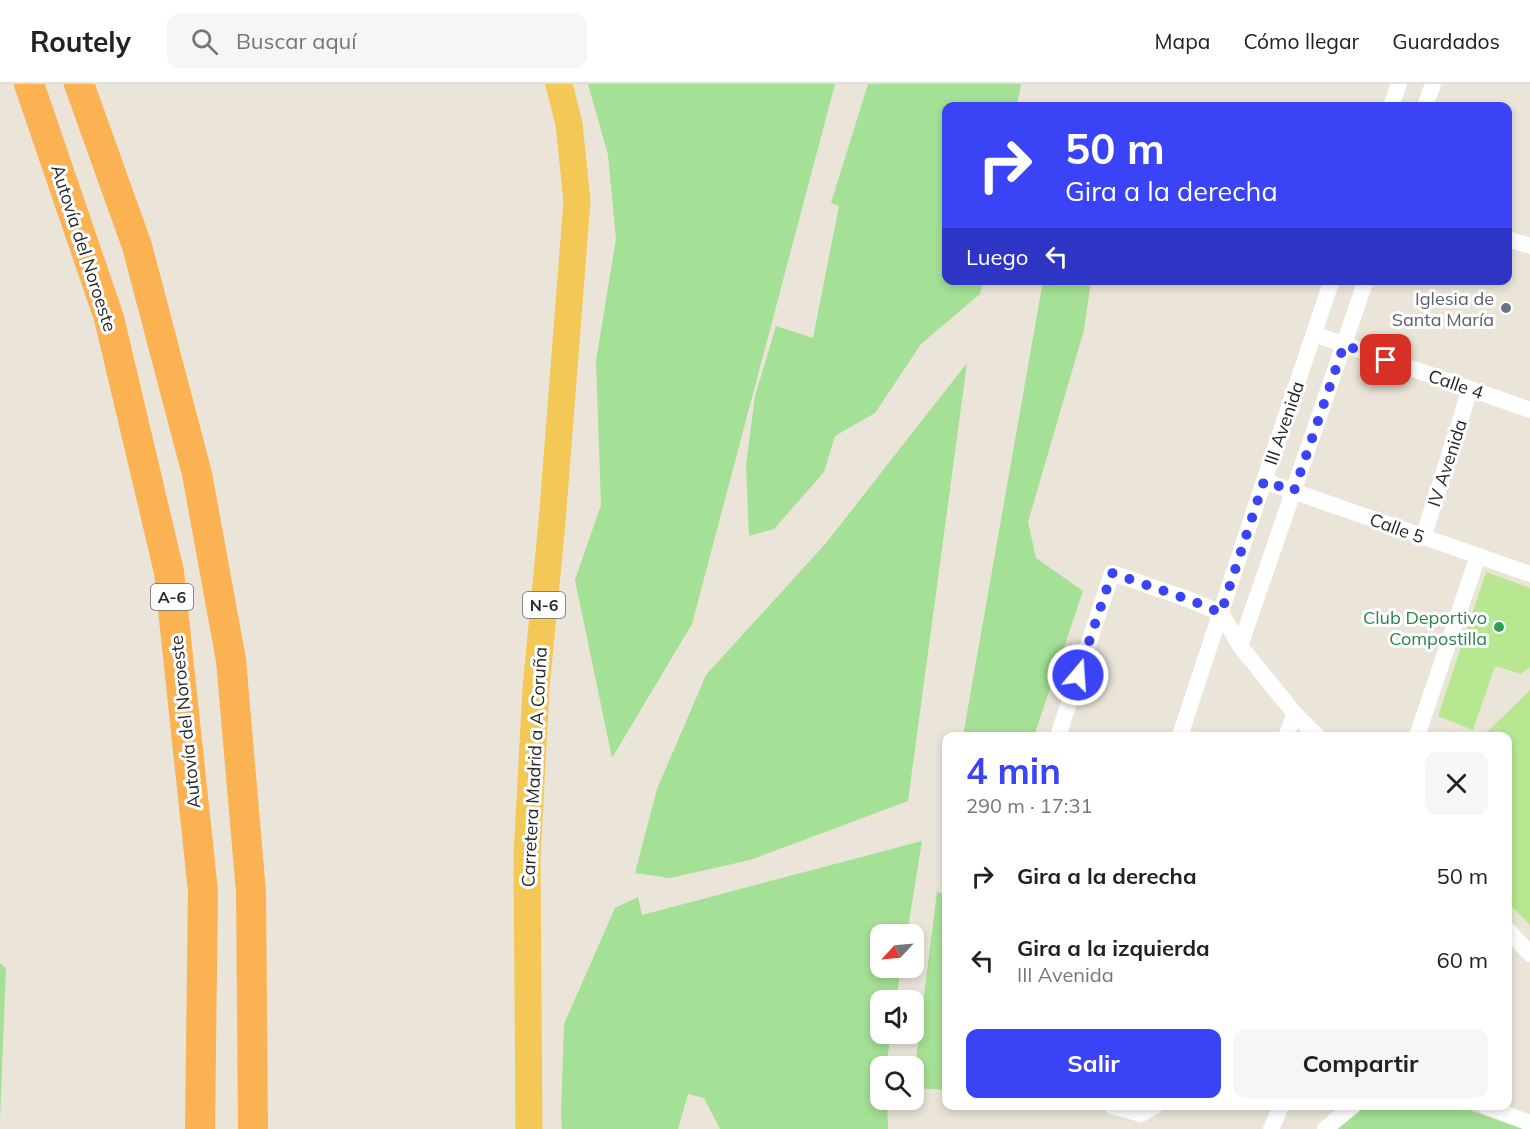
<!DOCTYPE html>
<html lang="es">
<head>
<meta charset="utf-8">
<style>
	:root { --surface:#fff; --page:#f6f6f6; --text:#222; --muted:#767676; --line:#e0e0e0; --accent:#3a43f5 }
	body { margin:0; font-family:Mulish,sans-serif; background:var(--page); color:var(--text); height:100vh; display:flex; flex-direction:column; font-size:22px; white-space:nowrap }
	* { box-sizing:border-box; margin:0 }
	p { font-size:20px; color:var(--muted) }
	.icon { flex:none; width:33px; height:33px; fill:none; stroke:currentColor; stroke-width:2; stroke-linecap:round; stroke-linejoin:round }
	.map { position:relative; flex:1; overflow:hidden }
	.side { position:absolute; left:942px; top:648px; width:570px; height:378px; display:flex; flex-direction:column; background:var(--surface); border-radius:12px; box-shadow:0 3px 9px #0003 }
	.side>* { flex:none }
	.guide { position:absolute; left:942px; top:18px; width:570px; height:183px; border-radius:12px; box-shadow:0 3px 9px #0003; background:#3a43f5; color:#fff; overflow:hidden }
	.needle { width:39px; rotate:244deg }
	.tools { position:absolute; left:870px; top:840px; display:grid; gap:12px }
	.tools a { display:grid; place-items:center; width:54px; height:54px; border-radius:12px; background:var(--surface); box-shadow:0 3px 9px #0003; font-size:30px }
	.pin { position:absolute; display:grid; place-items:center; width:51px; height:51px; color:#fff; margin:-26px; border-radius:12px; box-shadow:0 3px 9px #0006 }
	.me { position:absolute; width:66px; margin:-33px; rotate:18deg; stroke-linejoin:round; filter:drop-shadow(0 0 4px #0008) }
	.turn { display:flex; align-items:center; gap:21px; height:126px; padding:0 24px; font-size:27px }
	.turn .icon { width:78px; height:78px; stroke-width:2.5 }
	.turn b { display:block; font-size:42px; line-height:51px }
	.then { display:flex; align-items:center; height:57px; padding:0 24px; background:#0003; gap:12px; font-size:22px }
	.round { display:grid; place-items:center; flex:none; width:63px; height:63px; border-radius:12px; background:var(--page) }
	.summary { display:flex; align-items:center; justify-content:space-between; height:102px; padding:0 24px }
	h1 { font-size:36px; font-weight:700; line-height:45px; color:var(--accent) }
	.primary-button { display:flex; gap:12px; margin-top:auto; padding:12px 24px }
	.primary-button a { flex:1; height:69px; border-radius:12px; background:var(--accent); color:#fff; font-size:24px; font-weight:700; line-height:69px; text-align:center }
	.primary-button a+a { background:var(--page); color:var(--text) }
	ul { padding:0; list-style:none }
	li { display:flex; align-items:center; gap:18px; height:84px; padding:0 24px }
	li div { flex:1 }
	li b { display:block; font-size:22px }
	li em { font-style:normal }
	header { display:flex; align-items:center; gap:36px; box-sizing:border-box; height:84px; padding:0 30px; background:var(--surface); border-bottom:2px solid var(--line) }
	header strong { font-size:28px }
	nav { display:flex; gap:33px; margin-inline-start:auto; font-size:21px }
	.search { width:420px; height:54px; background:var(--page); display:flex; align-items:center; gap:15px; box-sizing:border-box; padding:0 21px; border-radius:12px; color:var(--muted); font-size:22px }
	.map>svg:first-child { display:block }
</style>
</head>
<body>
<header>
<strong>Routely</strong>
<div class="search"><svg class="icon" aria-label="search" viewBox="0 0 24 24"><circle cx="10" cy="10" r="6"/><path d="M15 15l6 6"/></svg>Buscar aquí</div>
<nav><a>Mapa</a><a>Cómo llegar</a><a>Guardados</a></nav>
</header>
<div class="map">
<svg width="1530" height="1045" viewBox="0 0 1530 1045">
	<rect width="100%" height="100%" fill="#eae5d8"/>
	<path fill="#a4e095" d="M 588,0 L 835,0 L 692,540 L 612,674 L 575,496 L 601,421 L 596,277 L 616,155 L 608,71 Z
		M 868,0 L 1021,0 L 1017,22 L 946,22 L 946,196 L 983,197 L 980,210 L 921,260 L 875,329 L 835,352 L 824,388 L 774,445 L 749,452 L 746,381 L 755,312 L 776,242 L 813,254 L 839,122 L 831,119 Z
		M 1043,197 L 1091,197 L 1084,246 L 1028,438 L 1036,474 L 1083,507 L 1034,652 L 963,652 Z
		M 967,279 L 908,717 L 750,776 L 670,794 L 635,789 L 657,705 L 706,591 L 826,459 Z
		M 922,757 L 907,850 L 880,850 L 880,884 L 901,884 L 896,916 L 880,916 L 880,950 L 891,950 L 886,982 L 880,982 L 880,1016 L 887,1016 L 888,1045 L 720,1045 L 704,1014 L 688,1010 L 678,1045 L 562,1045 L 561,1032 L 564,940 L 615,824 L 638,813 L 642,831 Z
		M 937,808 L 946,811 L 946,1006 L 914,1004 L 914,991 Z
		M 0,879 L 6,884 L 0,1036 Z
		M 1363,1022 L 1458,1022 L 1523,1045 L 1335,1045 Z"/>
	<path fill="#b7e791" d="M 1486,488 L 1530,504 L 1530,583 L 1521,590 L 1495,582 L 1473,646 L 1438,632 Z
		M 1530,606 L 1530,841 L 1508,819 L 1508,652 L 1483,652 Z"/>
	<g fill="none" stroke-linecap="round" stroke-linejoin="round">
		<path stroke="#fff" stroke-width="16" d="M 1391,22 L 1399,0
			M 1425,22 L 1433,0
			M 1508,155 L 1530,162
			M 1314,250 L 1530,326
			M 1264,397 L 1530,490
			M 1423,454 L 1470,305
			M 1221,529 L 1240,562 L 1295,630 L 1317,652
			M 1240,562 L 1366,196
			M 1058,652 L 1112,489 L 1190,516 L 1221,529
			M 1180,652 L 1264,397 L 1332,196
			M 1286,652 L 1295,630
			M 1417,652 L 1478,472
			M 1508,846 L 1530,870
			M 1112,1022 L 1141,1030 L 1155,1022
			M 1485,1022 L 1530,1039
			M 1271,1045 L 1281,1022
			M 1325,1045 L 1353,1022"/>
		<path stroke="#f3c856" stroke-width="27" d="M 529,1045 L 527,772 L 536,604 L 552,438 L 577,117 L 569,40 L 559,0"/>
		<path stroke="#fab253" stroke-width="30" d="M 29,0 L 109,234 L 169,488 L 203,807 L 200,1045
			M 79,0 L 137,162 L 197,390 L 231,576 L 251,808 L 253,1045"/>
	</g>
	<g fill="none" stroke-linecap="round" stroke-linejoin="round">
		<path stroke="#3a43f5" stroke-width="10" stroke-dasharray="0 18" d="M 1078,591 L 1112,489 L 1190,516 L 1221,529 L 1264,397 L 1294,407 L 1344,261 L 1386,276"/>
	</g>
	<circle fill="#6b7280" stroke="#fff" stroke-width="2" cx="1506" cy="224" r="6"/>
	<circle fill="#2e9e5b" stroke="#fff" stroke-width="2" cx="1499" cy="543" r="6"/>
	<g text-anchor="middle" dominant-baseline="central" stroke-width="6" stroke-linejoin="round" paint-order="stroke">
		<g fill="#fff" stroke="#686868" stroke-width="1.5">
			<rect x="151" y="500" width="42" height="26" rx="4.5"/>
			<rect x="523" y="508" width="42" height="26" rx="4.5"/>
		</g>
		<g font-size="16" font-weight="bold" fill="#272727">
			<text x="172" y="513">A-6</text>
			<text x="544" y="521">N-6</text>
		</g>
		<g font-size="18" fill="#272727" stroke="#fff">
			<text transform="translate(84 164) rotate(72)">Autovía del Noroeste</text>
			<text transform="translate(1456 300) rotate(19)">Calle 4</text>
			<text transform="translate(1284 339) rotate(-71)">III Avenida</text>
			<text transform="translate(1447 379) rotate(-72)">IV Avenida</text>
			<text transform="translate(1397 444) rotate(20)">Calle 5</text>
			<text transform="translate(185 638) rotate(-96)">Autovía del Noroeste</text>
			<text transform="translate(534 683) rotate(-87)">Carretera Madrid a A Coruña</text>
		</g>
		<g font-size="18" fill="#5b616d" stroke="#fff" text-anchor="end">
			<text x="1494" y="214">Iglesia de<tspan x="1494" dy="21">Santa María</tspan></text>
		</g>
		<g font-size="18" fill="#27864d" stroke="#fff" text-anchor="end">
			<text x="1487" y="533">Club Deportivo<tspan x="1487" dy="21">Compostilla</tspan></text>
		</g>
	</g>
</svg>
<div class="tools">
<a><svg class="needle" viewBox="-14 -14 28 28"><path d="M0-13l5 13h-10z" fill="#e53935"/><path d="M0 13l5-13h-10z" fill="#767676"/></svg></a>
<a><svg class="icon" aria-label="sound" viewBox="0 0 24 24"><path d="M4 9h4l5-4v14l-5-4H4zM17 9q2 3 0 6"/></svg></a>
<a><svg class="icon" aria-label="search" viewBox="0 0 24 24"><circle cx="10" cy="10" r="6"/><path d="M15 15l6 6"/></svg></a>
</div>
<div class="pin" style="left:1386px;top:276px;background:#d93025"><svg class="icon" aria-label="arrive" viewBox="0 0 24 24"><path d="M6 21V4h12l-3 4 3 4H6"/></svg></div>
<svg class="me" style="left:1078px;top:591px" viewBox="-20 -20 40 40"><circle r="17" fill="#3a43f5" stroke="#fff" stroke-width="3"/><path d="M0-11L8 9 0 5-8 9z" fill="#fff"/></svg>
<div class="guide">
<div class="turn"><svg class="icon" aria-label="right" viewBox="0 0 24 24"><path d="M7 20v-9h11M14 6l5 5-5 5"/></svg><div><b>50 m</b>Gira a la derecha</div></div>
<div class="then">Luego<svg class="icon" aria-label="left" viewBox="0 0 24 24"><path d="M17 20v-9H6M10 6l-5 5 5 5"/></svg></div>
</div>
<section class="side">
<div class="summary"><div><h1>4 min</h1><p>290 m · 17:31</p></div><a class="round"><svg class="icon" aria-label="close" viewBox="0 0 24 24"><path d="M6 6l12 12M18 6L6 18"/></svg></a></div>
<ul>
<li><svg class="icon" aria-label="right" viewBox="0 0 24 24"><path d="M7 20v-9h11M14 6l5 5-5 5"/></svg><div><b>Gira a la derecha</b></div><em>50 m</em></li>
<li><svg class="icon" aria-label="left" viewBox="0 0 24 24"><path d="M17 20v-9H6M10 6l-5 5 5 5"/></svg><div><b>Gira a la izquierda</b><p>III Avenida</p></div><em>60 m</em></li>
</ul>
<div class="primary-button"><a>Salir</a><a>Compartir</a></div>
</section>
</div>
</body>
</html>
